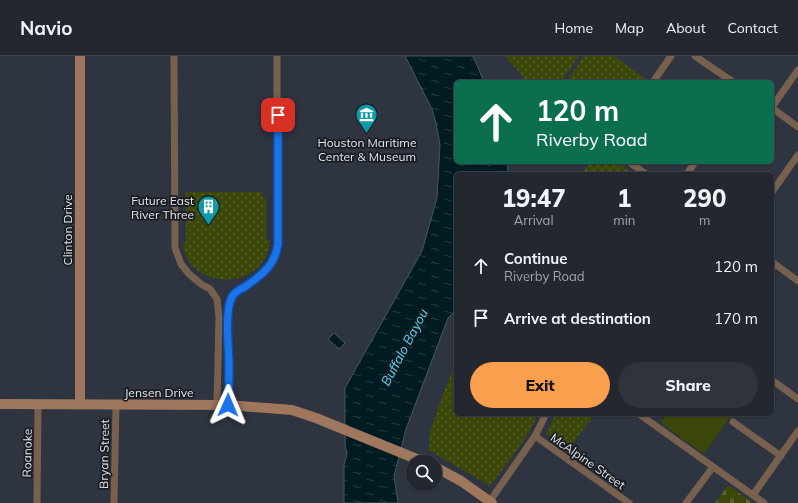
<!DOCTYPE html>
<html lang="en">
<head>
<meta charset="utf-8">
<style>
	:root { --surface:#222730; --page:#2e333c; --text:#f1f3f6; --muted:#a2a5ab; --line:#3f444c; --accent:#fa9f4e }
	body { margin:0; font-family:Mulish,sans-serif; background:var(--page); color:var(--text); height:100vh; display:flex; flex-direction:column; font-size:15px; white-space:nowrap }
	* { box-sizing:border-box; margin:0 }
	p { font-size:13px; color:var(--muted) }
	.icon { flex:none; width:22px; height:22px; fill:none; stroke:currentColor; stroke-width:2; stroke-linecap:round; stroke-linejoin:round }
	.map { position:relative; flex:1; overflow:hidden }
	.side { position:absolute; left:454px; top:116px; width:320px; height:244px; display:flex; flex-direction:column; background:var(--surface); border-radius:6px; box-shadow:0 1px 3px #0004,0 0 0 1px var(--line) }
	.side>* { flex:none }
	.hud { position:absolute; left:454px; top:24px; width:320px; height:84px; border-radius:6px; box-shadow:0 1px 3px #0004,0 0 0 1px var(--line); background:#0b6e4f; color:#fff; overflow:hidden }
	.fabs { position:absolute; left:406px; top:399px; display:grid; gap:8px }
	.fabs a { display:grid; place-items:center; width:36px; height:36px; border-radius:50%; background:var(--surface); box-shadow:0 1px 3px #0004,0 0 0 1px var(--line); font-size:20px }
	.pin { position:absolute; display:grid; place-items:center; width:34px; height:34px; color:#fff; margin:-17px; border-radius:8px; box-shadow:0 2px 6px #0006 }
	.me { position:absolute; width:44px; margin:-22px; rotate:1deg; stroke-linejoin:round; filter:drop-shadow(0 0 3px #0008) }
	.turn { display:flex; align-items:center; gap:14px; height:84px; padding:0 16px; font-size:18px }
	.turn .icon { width:52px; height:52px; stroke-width:2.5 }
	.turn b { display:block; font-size:28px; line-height:34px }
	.eta { display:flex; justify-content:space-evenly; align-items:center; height:68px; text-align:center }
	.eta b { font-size:24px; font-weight:800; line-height:28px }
	.cta { display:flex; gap:8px; margin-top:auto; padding:8px 16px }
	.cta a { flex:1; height:46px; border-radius:24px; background:var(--accent); color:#111; font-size:16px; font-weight:800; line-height:46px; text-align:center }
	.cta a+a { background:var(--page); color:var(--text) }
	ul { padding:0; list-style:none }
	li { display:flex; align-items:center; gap:12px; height:52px; padding:0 16px }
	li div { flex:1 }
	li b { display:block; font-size:15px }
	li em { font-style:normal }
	header { display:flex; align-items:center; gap:24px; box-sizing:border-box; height:56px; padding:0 20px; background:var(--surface); border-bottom:1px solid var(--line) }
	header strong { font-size:19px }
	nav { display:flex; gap:22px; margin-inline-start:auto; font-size:14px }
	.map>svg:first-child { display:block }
</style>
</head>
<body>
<header>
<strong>Navio</strong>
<nav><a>Home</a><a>Map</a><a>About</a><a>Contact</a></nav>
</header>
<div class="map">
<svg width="798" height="447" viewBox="0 0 798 447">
	<defs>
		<pattern id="grass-dots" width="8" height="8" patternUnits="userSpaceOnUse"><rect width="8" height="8" fill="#3c4809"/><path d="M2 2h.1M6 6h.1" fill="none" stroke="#58622d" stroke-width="1.8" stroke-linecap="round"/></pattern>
		<pattern id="cemetery-stones" width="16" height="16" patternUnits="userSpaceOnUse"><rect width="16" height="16" fill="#3c4809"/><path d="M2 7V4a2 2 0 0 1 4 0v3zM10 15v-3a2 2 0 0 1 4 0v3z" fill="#58622d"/></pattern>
		<pattern id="water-ripples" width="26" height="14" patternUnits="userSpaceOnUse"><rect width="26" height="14" fill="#011b23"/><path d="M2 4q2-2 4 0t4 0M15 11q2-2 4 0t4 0" fill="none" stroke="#263c43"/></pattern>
	</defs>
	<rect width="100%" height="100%" fill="#2e3440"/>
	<path fill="url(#grass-dots)" d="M 505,0 L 579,0 L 561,26 L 529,26 L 524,22 Z
		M 584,0 L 614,0 L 646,23 L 644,26 L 566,26 Z
		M 590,106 L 617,106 L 633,118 L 582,118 Z
		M 186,136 L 262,136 L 262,142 L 266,142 L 266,184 L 270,185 C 266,236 186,236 183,186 L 186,186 Z
		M 456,307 L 456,358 L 538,358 C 527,384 507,407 490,430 L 429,394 L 430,375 L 444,335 Z
		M 556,358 L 595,358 L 568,394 L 546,378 Z"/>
	<path fill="url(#cemetery-stones)" d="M 728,429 L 753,447 L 715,447 Z"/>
	<path fill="#3c4809" d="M 667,358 L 732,358 L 704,398 L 661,367 Z"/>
	<path fill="url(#water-ripples)" stroke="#455860" d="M 405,0 L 473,0 L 484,26 L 456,26 L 456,106 L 507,106 L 508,118 L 456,118 L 456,254 L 448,262 L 406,373 L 394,420 L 398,447 L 344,447 L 344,409 L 347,398 L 345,389 L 345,332 L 422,195 L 437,142 L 440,89 L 436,67 L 432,53 Z
		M 334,277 L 345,287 L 339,293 L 328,283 Z"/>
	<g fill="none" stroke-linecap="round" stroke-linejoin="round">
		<path stroke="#78604f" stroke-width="7" d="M 174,0 L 175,192 L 181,208 L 189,218 L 201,228 L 210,233 L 217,243 L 219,261 L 217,349
			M 695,0 L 733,26
			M 653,26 L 671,0
			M 772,51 L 798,14
			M 772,52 L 798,71
			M 629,106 L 646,118
			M 687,118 L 695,106
			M 772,136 L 798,99
			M 772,206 L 798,225
			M 772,324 L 798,343
			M 228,349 C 229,336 229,322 229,309 C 229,292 223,253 233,239 C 236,235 240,233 245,231 C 260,222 274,210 277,192 L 277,0
			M 639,358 L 764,447
			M 733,366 L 781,400
			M 535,380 L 629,447
			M 753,439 L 798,375
			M 490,445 L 535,380 L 546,358
			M 37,447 L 38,348
			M 114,447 L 116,349
			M 686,447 L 713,411"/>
		<path stroke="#9e775c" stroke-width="10" d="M 0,348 L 228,349 L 292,354 L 316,362 L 424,406
			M 80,348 L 80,0
			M 435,411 L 461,425 L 492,447"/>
	</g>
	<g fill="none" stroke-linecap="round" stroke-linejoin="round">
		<defs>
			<path id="route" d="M 228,349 C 229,336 229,322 229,309 C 229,292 224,256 232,241 C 235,235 240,234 246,230 C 262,219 275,209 278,188 L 278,59"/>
		</defs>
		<use href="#route" stroke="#114b97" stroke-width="10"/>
		<use href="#route" stroke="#1a73e8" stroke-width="7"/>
	</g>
	<defs>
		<symbol id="museum-pin" viewBox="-11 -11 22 30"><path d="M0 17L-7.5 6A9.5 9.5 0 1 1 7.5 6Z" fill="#0f9aa8" stroke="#191c21"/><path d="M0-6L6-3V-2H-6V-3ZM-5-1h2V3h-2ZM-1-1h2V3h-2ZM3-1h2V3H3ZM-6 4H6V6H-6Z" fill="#fff"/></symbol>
		<symbol id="building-pin" viewBox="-11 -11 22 30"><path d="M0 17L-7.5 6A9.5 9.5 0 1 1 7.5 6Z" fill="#0f9aa8" stroke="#191c21"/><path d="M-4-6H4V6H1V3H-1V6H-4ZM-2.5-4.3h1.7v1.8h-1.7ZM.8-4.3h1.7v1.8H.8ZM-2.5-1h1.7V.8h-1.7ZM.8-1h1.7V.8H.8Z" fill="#fff"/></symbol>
	</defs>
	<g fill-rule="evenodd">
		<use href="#museum-pin" x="354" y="46" width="25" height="34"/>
		<use href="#building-pin" x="196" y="138" width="25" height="34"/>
	</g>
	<g text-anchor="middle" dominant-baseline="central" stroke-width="3.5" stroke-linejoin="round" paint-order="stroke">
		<g font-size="12" fill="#e3e7ee" stroke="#191c21">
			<text x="367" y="86">Houston Maritime<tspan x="367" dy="14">Center &amp; Museum</tspan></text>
			<text x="194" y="144" text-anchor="end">Future East<tspan x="194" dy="14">River Three</tspan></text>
		</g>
		<g font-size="12" fill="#e3e7ee" stroke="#191c21">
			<text transform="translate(67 174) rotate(-90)">Clinton Drive</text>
			<text x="159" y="336">Jensen Drive</text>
			<text transform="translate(27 397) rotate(-89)">Roanoke</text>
			<text transform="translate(104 398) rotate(-89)">Bryan Street</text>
			<text transform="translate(588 405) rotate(35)">McAlpine Street</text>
		</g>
		<g font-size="13" font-style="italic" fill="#56d4f9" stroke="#191c21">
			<text transform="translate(404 291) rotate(-62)">Buffalo Bayou</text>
		</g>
	</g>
</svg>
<div class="fabs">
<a><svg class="icon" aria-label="search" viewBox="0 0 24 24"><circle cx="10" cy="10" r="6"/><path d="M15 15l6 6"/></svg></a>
</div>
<div class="pin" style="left:278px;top:59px;background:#d93025"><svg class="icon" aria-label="arrive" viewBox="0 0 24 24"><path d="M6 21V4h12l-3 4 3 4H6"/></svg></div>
<svg class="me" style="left:228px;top:349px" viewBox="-20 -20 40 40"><path d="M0-17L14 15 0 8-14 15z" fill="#1a73e8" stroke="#fff" stroke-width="4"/></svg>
<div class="hud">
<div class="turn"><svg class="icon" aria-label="ahead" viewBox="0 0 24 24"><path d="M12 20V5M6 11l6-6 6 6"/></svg><div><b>120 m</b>Riverby Road</div></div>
</div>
<section class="side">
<div class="eta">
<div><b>19:47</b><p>Arrival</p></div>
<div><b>1</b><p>min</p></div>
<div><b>290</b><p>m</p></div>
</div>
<ul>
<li><svg class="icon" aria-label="ahead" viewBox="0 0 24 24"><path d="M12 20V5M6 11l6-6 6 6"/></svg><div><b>Continue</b><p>Riverby Road</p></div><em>120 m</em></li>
<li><svg class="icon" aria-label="arrive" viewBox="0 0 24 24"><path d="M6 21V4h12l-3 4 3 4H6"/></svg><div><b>Arrive at destination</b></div><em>170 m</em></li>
</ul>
<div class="cta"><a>Exit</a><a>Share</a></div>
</section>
</div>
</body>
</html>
